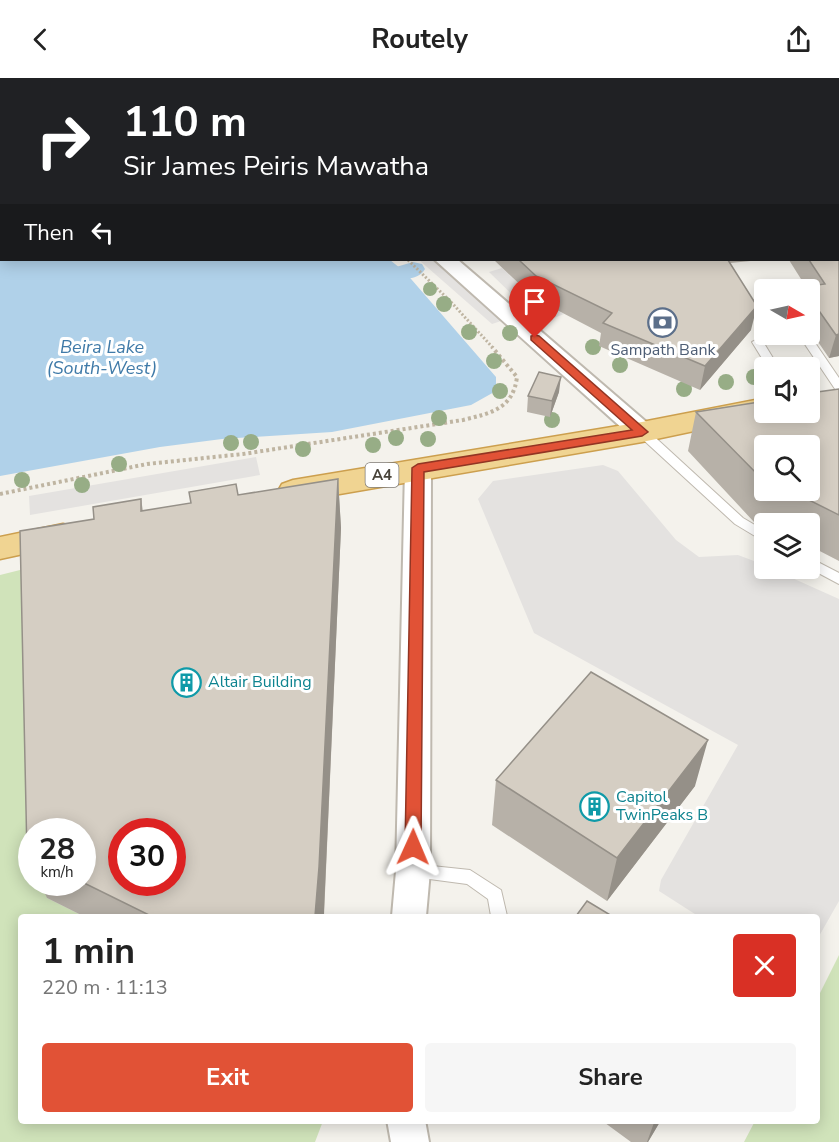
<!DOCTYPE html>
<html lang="en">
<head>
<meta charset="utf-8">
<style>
	:root { --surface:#fff; --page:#f6f6f6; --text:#222; --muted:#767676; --accent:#e15236 }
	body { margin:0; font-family:"Nunito Sans",sans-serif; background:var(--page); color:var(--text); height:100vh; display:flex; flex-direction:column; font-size:22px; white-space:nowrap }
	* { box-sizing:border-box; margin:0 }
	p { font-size:20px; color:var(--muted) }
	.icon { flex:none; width:33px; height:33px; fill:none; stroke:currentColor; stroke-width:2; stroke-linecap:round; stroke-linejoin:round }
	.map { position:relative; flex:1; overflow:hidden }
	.panel { position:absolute; left:18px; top:836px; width:802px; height:210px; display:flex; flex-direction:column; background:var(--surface); border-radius:6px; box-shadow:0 3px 15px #0003 }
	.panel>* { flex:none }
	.hud { position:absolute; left:0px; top:0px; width:840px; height:183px; box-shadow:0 3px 15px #0003; background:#202124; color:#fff; overflow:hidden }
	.needle { width:39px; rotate:99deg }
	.controls { position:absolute; left:754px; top:201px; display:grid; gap:12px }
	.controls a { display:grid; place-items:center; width:66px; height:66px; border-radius:6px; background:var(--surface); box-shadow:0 3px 15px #0003; font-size:30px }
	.speed { position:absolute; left:18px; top:740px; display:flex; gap:12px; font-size:30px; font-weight:700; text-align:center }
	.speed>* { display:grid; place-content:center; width:78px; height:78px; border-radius:50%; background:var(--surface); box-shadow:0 3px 15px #0003; line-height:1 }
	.speed small { font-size:15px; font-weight:400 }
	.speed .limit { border:9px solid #d22; background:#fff; color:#111 }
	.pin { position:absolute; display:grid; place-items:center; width:51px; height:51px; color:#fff; margin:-62px -26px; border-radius:50% 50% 50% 0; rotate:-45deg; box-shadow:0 0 6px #0007 }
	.pin .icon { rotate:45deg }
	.me { position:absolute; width:66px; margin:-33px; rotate:1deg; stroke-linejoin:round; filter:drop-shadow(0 0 4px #0008) }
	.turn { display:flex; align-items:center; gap:21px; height:126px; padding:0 24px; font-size:27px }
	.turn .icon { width:78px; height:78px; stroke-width:2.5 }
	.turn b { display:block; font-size:42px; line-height:51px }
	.then { display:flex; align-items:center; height:57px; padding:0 24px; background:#0003; gap:12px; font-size:22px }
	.round { display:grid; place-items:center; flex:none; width:63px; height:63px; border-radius:6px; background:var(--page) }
	.overview { display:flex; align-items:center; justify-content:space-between; height:102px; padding:0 24px }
	h1 { font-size:36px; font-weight:700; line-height:45px }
	.button { display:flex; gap:12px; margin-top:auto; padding:12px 24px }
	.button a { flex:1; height:69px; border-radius:6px; background:var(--accent); color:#fff; font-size:24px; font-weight:700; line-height:69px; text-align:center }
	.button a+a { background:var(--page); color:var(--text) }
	header { display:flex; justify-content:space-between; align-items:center; height:78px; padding:0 24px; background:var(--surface); font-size:27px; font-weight:700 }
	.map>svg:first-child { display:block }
</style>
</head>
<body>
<header><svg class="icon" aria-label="back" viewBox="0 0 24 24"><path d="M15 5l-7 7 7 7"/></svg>Routely<svg class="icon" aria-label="share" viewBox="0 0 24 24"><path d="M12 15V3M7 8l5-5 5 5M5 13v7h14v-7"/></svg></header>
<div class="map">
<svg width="839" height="1064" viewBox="0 0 839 1064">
	<rect width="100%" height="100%" fill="#f4f2ec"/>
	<path fill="#d0e3ba" d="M 36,488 L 32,804 L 46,804 L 47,820 L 83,838 L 21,838 L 21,1042 L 323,1043 L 315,1064 L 0,1064 L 0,497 Z
		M 839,877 L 839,1064 L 744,1064 L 755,1043 L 818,1042 L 818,919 Z"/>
	<path fill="#e4e2e0" d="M 419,182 L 440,182 L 507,241 L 492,246 Z
		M 502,190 L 534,220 L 564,236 L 541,245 L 489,194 Z
		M 256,379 L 260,397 L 30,437 L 29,418 Z
		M 603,387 L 618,393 L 676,462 L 699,479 L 738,477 L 765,487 L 765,490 L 772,491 L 839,521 L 839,823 L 818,860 L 818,838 L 698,838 L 659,813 L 661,802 L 738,667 L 534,555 L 478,421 L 493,403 Z"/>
	<path fill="#b0d1e9" d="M 0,0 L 251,1 L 2,2 L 2,182 L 390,182 L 405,194 L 496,299 L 496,313 L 471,327 L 332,354 L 222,361 L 160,369 L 0,398 Z"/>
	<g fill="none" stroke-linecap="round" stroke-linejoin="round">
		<path fill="#b0d1e9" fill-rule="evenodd" d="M 413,184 L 422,186 L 425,191 C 419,201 407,202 396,199 L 393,194 L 396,189 Z"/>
		<defs>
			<path id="service" d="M 798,256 L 809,256 L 839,300 L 839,312 L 835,311 Z
				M 758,261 L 762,262 L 779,290 L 768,290 L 752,264 Z
				M 642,350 L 646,351 L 743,440 L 765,453 L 765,464 L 735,446 L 638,357 L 636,354 Z
				M 810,480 L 839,495 L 839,506 L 809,490 Z
				M 413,786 L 470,792 L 501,812 L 507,838 L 491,838 L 488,821 L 467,806 L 407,798 L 405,793 L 407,788 Z"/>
			<path id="minor" d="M 278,0 L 296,0 L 297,2 L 279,2 Z
				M 435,182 L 458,182 L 651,348 L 655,354 L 651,360 L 642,362 L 633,360 Z
				M 418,382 L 427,385 L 431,391 L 430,793 L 426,838 L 392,838 L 396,793 L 405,391 L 409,385 Z
				M 387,1042 L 425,1042 L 429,1064 L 391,1064 Z"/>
			<path id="trunk" d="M 765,320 L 765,334 L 775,336 L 642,364 L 293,424 L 282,420 L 278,413 L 282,406 L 293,402 L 642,344 Z
				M 63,446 L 74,449 L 79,457 L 74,465 L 0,481 L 0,459 Z"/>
		</defs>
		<use href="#service" stroke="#bfb9af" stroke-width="2"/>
		<use href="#minor" stroke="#bfb9af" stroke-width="4"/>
		<use href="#trunk" stroke="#cc9f4e" stroke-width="3"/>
		<path stroke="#bfb5a2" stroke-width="3" stroke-dasharray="2 2" stroke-linecap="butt" d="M 408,182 L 451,224 L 494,271"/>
		<path stroke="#bfb5a2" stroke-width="4" stroke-dasharray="3 3" stroke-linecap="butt" d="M 0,416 L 147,386 L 243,376 L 463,342 C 491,335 513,331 517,299 L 492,269"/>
		<use href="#service" fill="#fff" fill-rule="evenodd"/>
		<use href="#minor" fill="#fff" fill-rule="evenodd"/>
		<use href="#trunk" fill="#f0d492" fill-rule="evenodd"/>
	</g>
	<g fill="#97ad86">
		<circle cx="430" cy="211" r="7"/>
		<circle cx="444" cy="226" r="8"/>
		<circle cx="469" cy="254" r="8"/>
		<circle cx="510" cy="255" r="8"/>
		<circle cx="593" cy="269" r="8"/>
		<circle cx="494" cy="283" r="8"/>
		<circle cx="620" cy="287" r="8"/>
		<circle cx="754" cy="299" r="8"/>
		<circle cx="726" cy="304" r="8"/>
		<circle cx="684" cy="311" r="8"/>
		<circle cx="500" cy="313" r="8"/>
		<circle cx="439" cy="340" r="8"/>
		<circle cx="552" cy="342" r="8"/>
		<circle cx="396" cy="360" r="8"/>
		<circle cx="428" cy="361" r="8"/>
		<circle cx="251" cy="364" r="8"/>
		<circle cx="231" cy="365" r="8"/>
		<circle cx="373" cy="367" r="8"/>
		<circle cx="303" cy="371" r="8"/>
		<circle cx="119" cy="386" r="8"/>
		<circle cx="22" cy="402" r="8"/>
		<circle cx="82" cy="407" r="8"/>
	</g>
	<path fill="#b7b1a8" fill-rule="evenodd" d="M 839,0 L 839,278 L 829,280 L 810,252 L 810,212 L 802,212 L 803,209 L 806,209 L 789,182 L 838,182 Z
		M 494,182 L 761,182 L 730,185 L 751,252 L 700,312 L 599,268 L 601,255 L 534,220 Z
		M 839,311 L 839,483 L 810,468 L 810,446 L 765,446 L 765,450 L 754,444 L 688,373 L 696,334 ZM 765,368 L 810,412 L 765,412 Z
		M 559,314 L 550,339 L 527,334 L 528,318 Z
		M 338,401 L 341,450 L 324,838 L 83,838 L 47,820 L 40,804 L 82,804 L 82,753 L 32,753 L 32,786 L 27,777 L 20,453 L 94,441 L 93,429 L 141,421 L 143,433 L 191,425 L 189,414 L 236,406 L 238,417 ZM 122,753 L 172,753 L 172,804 L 122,804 Z
		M 496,702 L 695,708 L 607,823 L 492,747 Z
		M 601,1042 L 661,1042 L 648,1064 L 631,1064 Z"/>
	<path fill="#959088" d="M 757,228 L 751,252 L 700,312 L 705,288 Z
		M 839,256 L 839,278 L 829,280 L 836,257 Z
		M 561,299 L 559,314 L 550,339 L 552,323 Z
		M 338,401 L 341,450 L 324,832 L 324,838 L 315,838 Z
		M 708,662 L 695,708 L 607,823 L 617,780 Z
		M 655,1042 L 661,1042 L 648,1064 L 647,1064 Z"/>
	<path fill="#d5cec3" stroke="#959088" stroke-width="1.5" fill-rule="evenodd" d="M 299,0 L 839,0 L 839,256 L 836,257 L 810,220 L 810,212 L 804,212 L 803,209 L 825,206 L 809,182 L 838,182 L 838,2 L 298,2 Z
		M 519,182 L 728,182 L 757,228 L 705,288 L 603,245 L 612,235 L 536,198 Z
		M 539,294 L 561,299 L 552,323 L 528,318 Z
		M 839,311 L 839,437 L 789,412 L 810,412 L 810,368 L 765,368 L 765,404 L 696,334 L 765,323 L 765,334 L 810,334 L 810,315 Z
		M 338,401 L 319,789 L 315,838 L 151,838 L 82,804 L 82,753 L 32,753 L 32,779 L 27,777 L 20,453 L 94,441 L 93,429 L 141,421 L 141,433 L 191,425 L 189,414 L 236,406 L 238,417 ZM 122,753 L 172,753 L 172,804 L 122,804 Z
		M 591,594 L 708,662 L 617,780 L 496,702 Z
		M 587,823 L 612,838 L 576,838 Z"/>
	<path fill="#e15236" stroke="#923523" stroke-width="1.5" d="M 535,257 L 539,258 L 648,354 L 642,358 L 424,394 L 421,769 L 419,774 L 413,776 L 408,774 L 405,769 L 412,390 L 418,386 L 632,352 L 531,262 L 531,258 Z"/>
	<defs>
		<symbol id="bank-ring" viewBox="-11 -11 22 22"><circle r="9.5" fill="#fff" stroke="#5c6f8a" stroke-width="1.5"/><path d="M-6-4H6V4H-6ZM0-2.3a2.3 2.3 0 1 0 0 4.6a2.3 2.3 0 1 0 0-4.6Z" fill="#5c6f8a"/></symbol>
		<symbol id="building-ring" viewBox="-11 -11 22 22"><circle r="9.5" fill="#fff" stroke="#0f9aa8" stroke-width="1.5"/><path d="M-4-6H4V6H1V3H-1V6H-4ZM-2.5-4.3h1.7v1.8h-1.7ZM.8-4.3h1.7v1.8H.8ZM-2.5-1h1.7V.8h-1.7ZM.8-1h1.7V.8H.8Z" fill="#0f9aa8"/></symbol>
	</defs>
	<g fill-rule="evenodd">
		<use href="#bank-ring" x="646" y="228" width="33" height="33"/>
		<use href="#building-ring" x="170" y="588" width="33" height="33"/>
		<use href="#building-ring" x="578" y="712" width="33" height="33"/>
	</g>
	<g text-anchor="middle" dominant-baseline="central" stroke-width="6" stroke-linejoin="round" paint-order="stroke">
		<rect fill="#fff" stroke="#7f7b75" stroke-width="1.5" x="365.5" y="385" width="33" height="24" rx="4.5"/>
		<g font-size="15" font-weight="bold" fill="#48433a">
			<text x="382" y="397">A4</text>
		</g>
		<g font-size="16" fill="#4e5e75" stroke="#fff">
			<text x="663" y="272">Sampath Bank</text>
		</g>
		<g font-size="16" fill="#0d838f" stroke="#fff" text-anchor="start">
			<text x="208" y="604">Altair Building</text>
			<text x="616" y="719">Capitol<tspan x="616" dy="18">TwinPeaks B</tspan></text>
		</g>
		<g font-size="18" font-style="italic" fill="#3f7aa8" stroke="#fff">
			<text x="102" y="269">Beira Lake<tspan x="102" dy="21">(South-West)</tspan></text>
		</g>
	</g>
</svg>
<div class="controls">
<a><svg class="needle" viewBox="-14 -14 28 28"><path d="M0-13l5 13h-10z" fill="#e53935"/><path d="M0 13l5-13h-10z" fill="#767676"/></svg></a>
<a><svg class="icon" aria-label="sound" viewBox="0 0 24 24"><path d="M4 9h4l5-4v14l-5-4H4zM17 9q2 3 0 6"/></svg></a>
<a><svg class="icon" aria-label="search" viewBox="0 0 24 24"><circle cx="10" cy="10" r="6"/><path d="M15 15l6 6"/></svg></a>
<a><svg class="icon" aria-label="layers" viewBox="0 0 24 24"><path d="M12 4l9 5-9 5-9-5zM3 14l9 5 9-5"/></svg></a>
</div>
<div class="speed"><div>28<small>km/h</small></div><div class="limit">30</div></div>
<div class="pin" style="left:535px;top:260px;background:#d93025"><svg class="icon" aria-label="arrive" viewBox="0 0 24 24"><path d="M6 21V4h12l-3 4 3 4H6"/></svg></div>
<svg class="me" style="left:413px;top:769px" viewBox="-20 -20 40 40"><path d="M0-17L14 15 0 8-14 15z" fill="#e15236" stroke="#fff" stroke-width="4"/></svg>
<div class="hud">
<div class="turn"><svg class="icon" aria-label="right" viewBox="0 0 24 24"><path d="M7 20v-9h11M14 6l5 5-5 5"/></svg><div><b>110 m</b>Sir James Peiris Mawatha</div></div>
<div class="then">Then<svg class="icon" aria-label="left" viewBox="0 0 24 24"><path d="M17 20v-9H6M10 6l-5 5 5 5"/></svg></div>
</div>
<section class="panel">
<div class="overview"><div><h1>1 min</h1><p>220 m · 11:13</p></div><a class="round" style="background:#d93025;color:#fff"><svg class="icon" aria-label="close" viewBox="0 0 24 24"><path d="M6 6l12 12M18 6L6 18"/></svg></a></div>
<div class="button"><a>Exit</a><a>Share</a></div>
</section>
</div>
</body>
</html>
